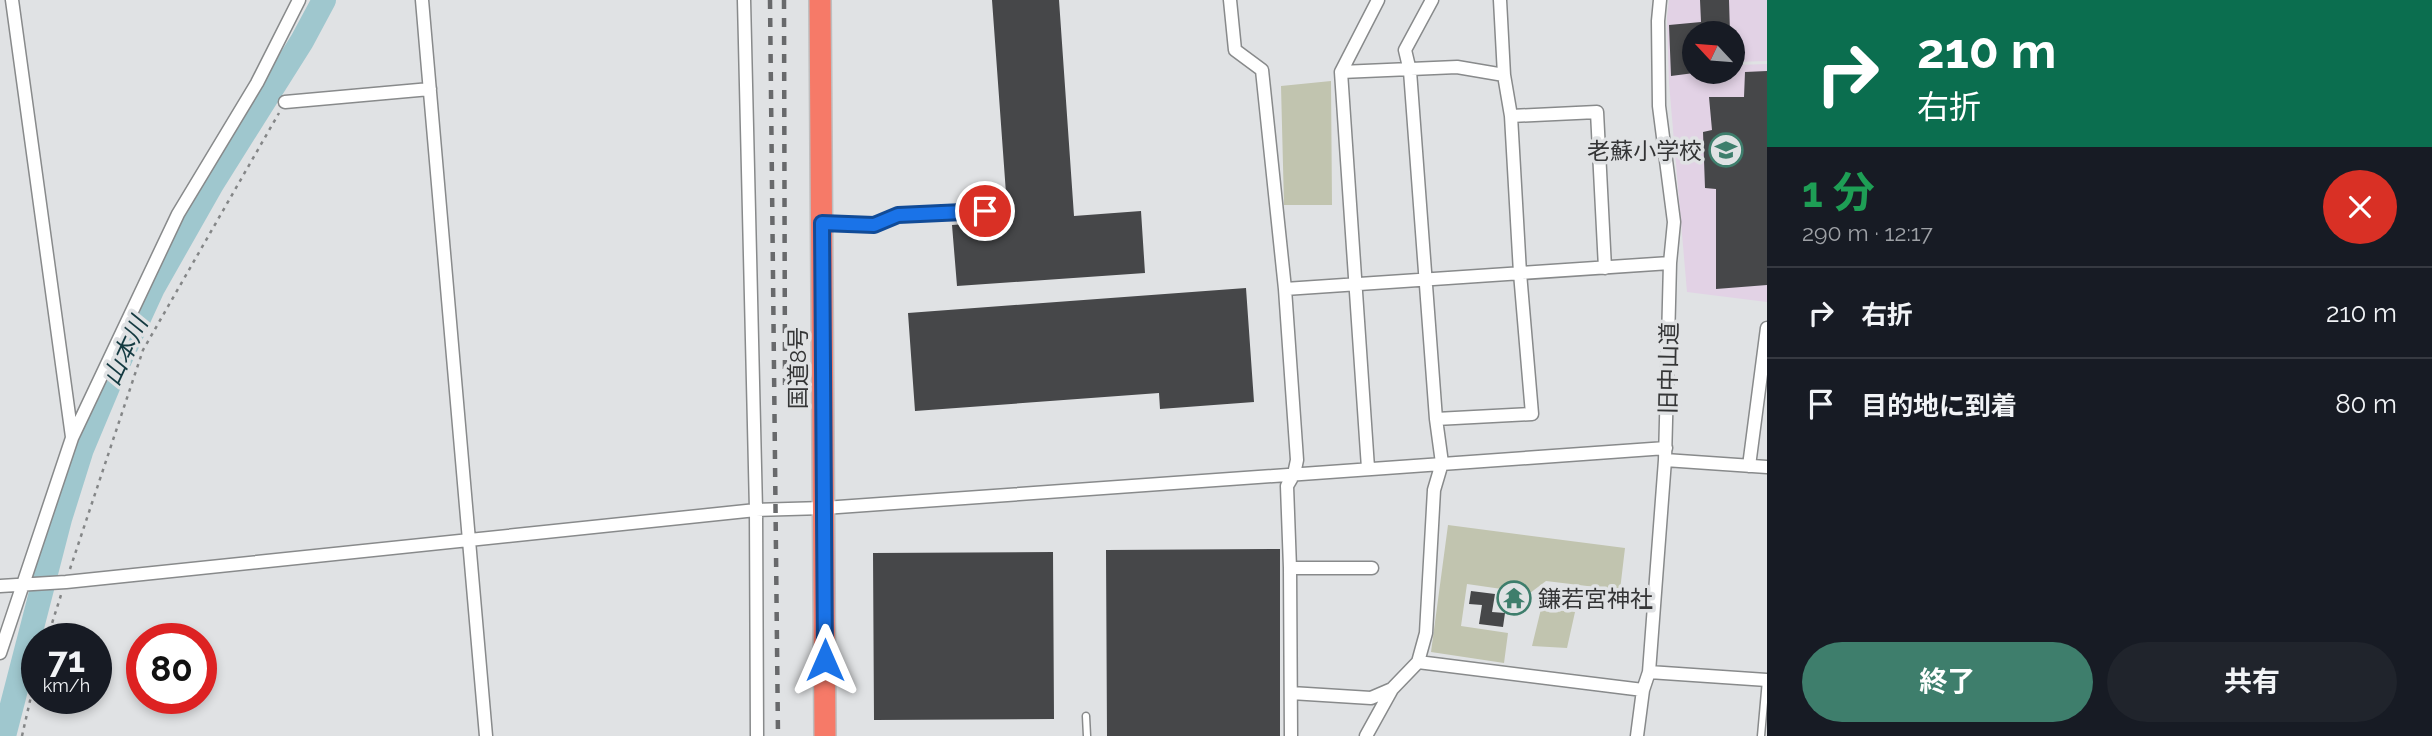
<!DOCTYPE html>
<html lang="ja">
<head>
<meta charset="utf-8">
<style>
	:root { --surface:#171b24; --page:#20242c; --text:#f1f3f6; --muted:#9ea1a6; --line:#363941; --accent:#3e7e6c }
	body { margin:0; font-family:Raleway,"Noto Sans JP",sans-serif; background:var(--page); color:var(--text); height:100vh; display:flex; flex-direction:column; font-size:26px; white-space:nowrap }
	* { box-sizing:border-box; margin:0 }
	p { font-size:23px; color:var(--muted) }
	.icon { flex:none; width:38px; height:38px; fill:none; stroke:currentColor; stroke-width:2; stroke-linecap:round; stroke-linejoin:round }
	.map { position:relative; flex:1; overflow:hidden }
	.panel { display:flex; flex-direction:column; background:var(--surface); width:665px }
	.panel>* { flex:none }
	.top-card { background:#0b6e4f; color:#fff; overflow:hidden }
	.needle { width:46px; rotate:296deg }
	.fabs { position:absolute; left:1682px; top:21px; display:grid; gap:14px }
	.fabs a { display:grid; place-items:center; width:63px; height:63px; border-radius:50%; background:var(--surface); box-shadow:0 4px 10px #0003; font-size:35px }
	.speed { position:absolute; left:21px; top:623px; display:flex; gap:14px; font-size:35px; font-weight:700; text-align:center }
	.speed>* { display:grid; place-content:center; width:91px; height:91px; border-radius:50%; background:var(--surface); box-shadow:0 4px 10px #0003; line-height:1 }
	.speed small { font-size:18px; font-weight:400 }
	.speed .limit { border:10px solid #d22; background:#fff; color:#111 }
	.pin { position:absolute; display:grid; place-items:center; width:60px; height:60px; color:#fff; margin:-30px; border:4px solid #fff; border-radius:50%; box-shadow:0 2px 7px #0007 }
	.me { position:absolute; width:77px; margin:-38px; rotate:0deg; stroke-linejoin:round; filter:drop-shadow(0 0 5px #0008) }
	.turn { display:flex; align-items:center; gap:24px; height:147px; padding:0 35px; font-size:32px }
	.turn .icon { width:91px; height:91px; stroke-width:2.5 }
	.turn b { display:block; font-size:49px; line-height:60px }
	.round { display:grid; place-items:center; flex:none; width:74px; height:74px; border-radius:37px; background:var(--page) }
	.overview { display:flex; align-items:center; justify-content:space-between; height:119px; padding:0 35px }
	h1 { font-size:42px; font-weight:700; line-height:52px; color:#1e9e55 }
	.cta { display:flex; gap:14px; margin-top:auto; padding:14px 35px }
	.cta a { flex:1; height:80px; border-radius:42px; background:var(--accent); color:#fff; font-size:28px; font-weight:700; line-height:80px; text-align:center }
	.cta a+a { background:var(--page); color:var(--text) }
	ul { padding:0; list-style:none }
	li { display:flex; align-items:center; gap:21px; height:91px; padding:0 35px; border-top:2px solid var(--line) }
	li div { flex:1 }
	li b { display:block; font-size:26px }
	li em { font-style:normal }
	main { display:flex; flex:1; min-height:0 }
	.map>svg:first-child { display:block }
</style>
</head>
<body>
<main>
<div class="map">
<svg width="1767" height="736" viewBox="0 0 1767 736">
	<rect width="100%" height="100%" fill="#e0e2e4"/>
	<path fill="#e2d2e5" d="M 1669,0 L 1767,0 L 1767,61 L 1733,62 L 1732,33 L 1694,33 L 1694,72 L 1704,72 L 1689,77 L 1711,72 L 1732,72 L 1733,66 L 1735,65 L 1767,64 L 1767,302 L 1687,292 L 1669,83 L 1667,17 Z"/>
	<path fill="#c1c4af" d="M 1331,81 L 1332,205 L 1284,205 L 1281,86 Z
		M 1448,525 L 1625,548 L 1620,590 L 1546,581 L 1530,593 L 1467,584 L 1461,626 L 1508,633 L 1504,663 L 1431,652 Z
		M 1541,609 L 1575,612 L 1567,648 L 1532,646 Z"/>
	<g fill="none" stroke-linecap="round" stroke-linejoin="round">
		<path stroke="#9fc7ce" stroke-width="24" d="M 4,736 L 60,519 L 82,449 L 113,375 L 153,288 L 212,184 L 302,41 L 324,0"/>
	</g>
	<path fill="#464749" d="M 992,0 L 1059,0 L 1074,216 L 1141,211 L 1145,273 L 957,286 L 952,225 L 1008,221 Z
		M 1700,0 L 1729,0 L 1730,33 L 1694,33 L 1694,73 L 1671,76 L 1669,25 L 1701,22 Z
		M 1767,71 L 1767,285 L 1716,289 L 1716,189 L 1705,188 L 1703,132 L 1712,130 L 1709,97 L 1744,97 L 1745,72 Z
		M 1246,288 L 1254,402 L 1160,409 L 1159,393 L 915,411 L 908,313 Z
		M 1280,549 L 1280,736 L 1107,736 L 1106,550 Z
		M 1053,552 L 1054,719 L 874,720 L 873,553 Z
		M 1471,591 L 1495,594 L 1492,612 L 1505,613 L 1503,627 L 1479,624 L 1482,605 L 1469,604 Z"/>
	<g fill="none" stroke-linecap="round" stroke-linejoin="round">
		<defs>
			<path id="lane" d="M 824,224 L 874,225 L 898,215 L 985,211
				M 1086,716 L 1087,736
				M 1761,736 L 1766,680"/>
			<path id="street" d="M 12,0 L 72,437
				M 422,0 L 486,736
				M 744,0 L 756,510 L 757,736
				M 1230,0 L 1235,50 L 1262,70 L 1285,289 L 1297,460 L 1294,474 L 1287,486 L 1290,568 L 1291,736
				M 1378,0 L 1341,72 L 1457,67 L 1504,75
				M 1341,72 L 1368,468
				M 285,102 L 430,89
				M 1511,116 L 1597,112 L 1605,268
				M 1285,289 L 1670,263
				M 1436,419 L 1532,414 L 1520,273 L 1511,116 L 1504,75 L 1500,0
				M 1665,460 L 1767,467
				M 1749,466 L 1767,328
				M 1290,568 L 1372,568
				M 0,586 L 66,582 L 756,510 L 824,508 L 1666,448
				M 0,653 L 72,438 L 178,214 L 257,83 L 299,0
				M 1418,662 L 1643,690
				M 1649,672 L 1767,680
				M 1291,693 L 1371,698 L 1392,689
				M 1366,736 L 1392,689 L 1418,662 L 1426,633 L 1434,490 L 1442,463 L 1436,419 L 1410,71 L 1405,50 L 1432,0
				M 1637,736 L 1643,690 L 1649,672 L 1665,460 L 1670,263 L 1674,222 L 1659,106 L 1658,21 L 1660,0"/>
			<path id="highway" d="M 820,0 L 825,736"/>
		</defs>
		<use href="#lane" stroke="#888a8b" stroke-width="9"/>
		<use href="#street" stroke="#888a8b" stroke-width="15"/>
		<use href="#highway" stroke="#bebebf" stroke-width="24"/>
		<path stroke="#848687" stroke-width="2.5" stroke-dasharray="3.5 5" stroke-linecap="butt" d="M 70,569 L 143,350 L 279,113
			M 47,639 L 61,595
			M 22,736 L 37,670"/>
		<use href="#lane" stroke="#fff" stroke-width="6"/>
		<use href="#street" stroke="#fff" stroke-width="12"/>
		<use href="#highway" stroke="#f67a68" stroke-width="21"/>
		<path stroke="#68696b" stroke-width="4.5" stroke-dasharray="9 9" stroke-linecap="butt" d="M 770,0 L 778,736
			M 784,0 L 785,385"/>
	</g>
	<g fill="none" stroke-linecap="round" stroke-linejoin="round">
		<defs>
			<path id="route" d="M 825,660 L 822,223 L 874,225 L 898,215 L 985,211"/>
		</defs>
		<use href="#route" stroke="#114b97" stroke-width="18"/>
		<use href="#route" stroke="#1a73e8" stroke-width="12"/>
	</g>
	<defs>
		<symbol id="school-ring" viewBox="-11 -11 22 22"><circle r="9.5" fill="#e0e2e4" stroke="#3e7e6c" stroke-width="1.5"/><path d="M0-5L7-2L0 1L-7-2ZM-4 1L0 2.5L4 1V4Q0 6-4 4Z" fill="#3e7e6c"/></symbol>
		<symbol id="temple-ring" viewBox="-11 -11 22 22"><circle r="9.5" fill="#e0e2e4" stroke="#3e7e6c" stroke-width="1.5"/><path d="M0-6L5-2H3V0L6.5 2.5H4V6H1.5V3h-3V6H-4V2.5H-6.5L-3 0V-2H-5Z" fill="#3e7e6c"/></symbol>
	</defs>
	<g fill-rule="evenodd">
		<use href="#school-ring" x="1707" y="131" width="38" height="38"/>
		<use href="#temple-ring" x="1495" y="579" width="38" height="38"/>
	</g>
	<g text-anchor="middle" dominant-baseline="central" stroke-width="7" stroke-linejoin="round" paint-order="stroke">
		<g font-size="23" fill="#343536" stroke="#e0e2e4" text-anchor="end">
			<text x="1702" y="150">老蘇小学校</text>
			<text x="1538" y="598" text-anchor="start">鎌若宮神社</text>
		</g>
		<g font-size="23" fill="#343536" stroke="#e0e2e4">
			<text transform="translate(797 368) rotate(-90)">国道8号</text>
			<text transform="translate(1668 368) rotate(-89)">旧中山道</text>
		</g>
		<g font-size="24" font-style="italic" fill="#143a41" stroke="#e0e2e4">
			<text transform="translate(125 351) rotate(-65)">山本川</text>
		</g>
	</g>
</svg>
<div class="fabs">
<a><svg class="needle" viewBox="-14 -14 28 28"><path d="M0-13l5 13h-10z" fill="#e53935"/><path d="M0 13l5-13h-10z" fill="#9ea1a6"/></svg></a>
</div>
<div class="speed"><div>71<small>km/h</small></div><div class="limit">80</div></div>
<div class="pin" style="left:985px;top:211px;background:#d93025"><svg class="icon" aria-label="arrive" viewBox="0 0 24 24"><path d="M6 21V4h12l-3 4 3 4H6"/></svg></div>
<svg class="me" style="left:825px;top:660px" viewBox="-20 -20 40 40"><path d="M0-17L14 15 0 8-14 15z" fill="#1a73e8" stroke="#fff" stroke-width="4"/></svg>
</div>
<section class="panel">
<div class="top-card">
<div class="turn"><svg class="icon" aria-label="right" viewBox="0 0 24 24"><path d="M7 20v-9h11M14 6l5 5-5 5"/></svg><div><b>210 m</b>右折</div></div>
</div>
<div class="overview"><div><h1>1 分</h1><p>290 m · 12:17</p></div><a class="round" style="background:#d93025;color:#fff"><svg class="icon" aria-label="close" viewBox="0 0 24 24"><path d="M6 6l12 12M18 6L6 18"/></svg></a></div>
<ul>
<li><svg class="icon" aria-label="right" viewBox="0 0 24 24"><path d="M7 20v-9h11M14 6l5 5-5 5"/></svg><div><b>右折</b></div><em>210 m</em></li>
<li><svg class="icon" aria-label="arrive" viewBox="0 0 24 24"><path d="M6 21V4h12l-3 4 3 4H6"/></svg><div><b>目的地に到着</b></div><em>80 m</em></li>
</ul>
<div class="cta"><a>終了</a><a>共有</a></div>
</section>
</main>
</body>
</html>
